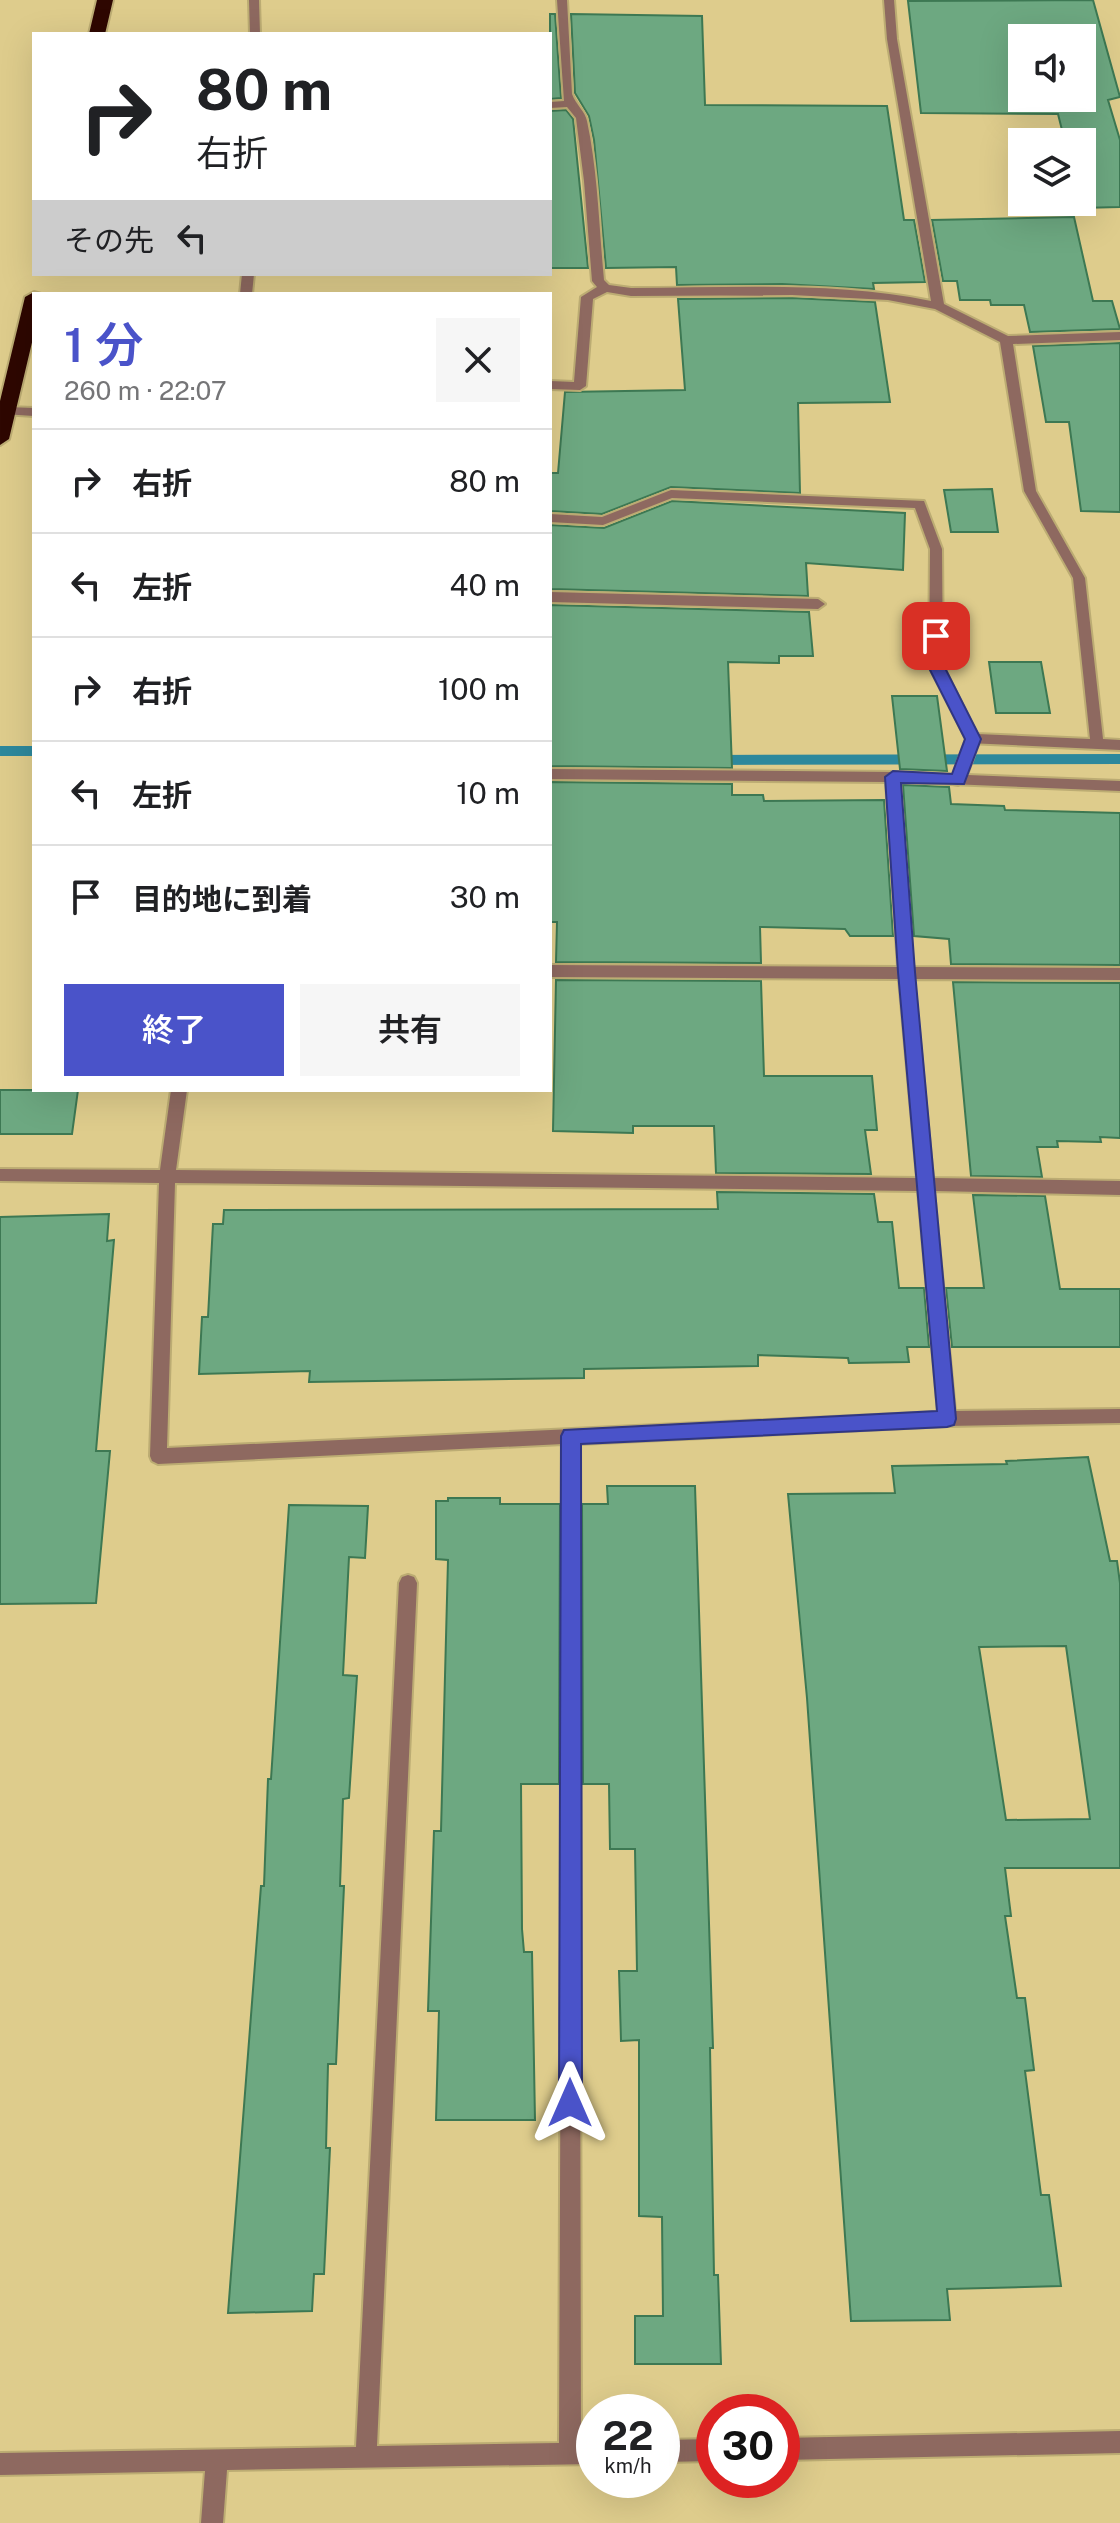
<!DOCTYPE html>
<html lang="ja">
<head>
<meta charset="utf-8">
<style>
	:root { --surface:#fff; --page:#f6f6f6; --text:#202124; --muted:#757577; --line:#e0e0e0; --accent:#4a53c9 }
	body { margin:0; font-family:"Public Sans","Noto Sans JP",sans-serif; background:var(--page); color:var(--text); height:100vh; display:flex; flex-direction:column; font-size:30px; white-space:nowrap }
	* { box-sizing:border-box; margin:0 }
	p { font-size:26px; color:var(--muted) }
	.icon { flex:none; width:44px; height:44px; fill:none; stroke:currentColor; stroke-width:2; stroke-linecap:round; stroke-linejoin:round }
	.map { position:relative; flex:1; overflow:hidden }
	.side { position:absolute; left:32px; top:292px; width:520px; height:800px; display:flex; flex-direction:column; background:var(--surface); border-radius:0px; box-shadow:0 8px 32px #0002 }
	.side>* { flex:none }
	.top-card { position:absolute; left:32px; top:32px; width:520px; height:244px; border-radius:0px; box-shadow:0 8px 32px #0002; background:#fff; color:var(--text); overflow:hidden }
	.fabs { position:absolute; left:1008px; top:24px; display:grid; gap:16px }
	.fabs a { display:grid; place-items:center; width:88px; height:88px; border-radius:0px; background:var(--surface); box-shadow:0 8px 32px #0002; font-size:40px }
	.speed { position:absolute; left:576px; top:2394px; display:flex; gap:16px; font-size:40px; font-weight:700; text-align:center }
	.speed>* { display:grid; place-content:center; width:104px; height:104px; border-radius:50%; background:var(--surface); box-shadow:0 8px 32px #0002; line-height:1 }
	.speed small { font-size:20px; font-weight:400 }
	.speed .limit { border:12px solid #d22; background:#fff; color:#111 }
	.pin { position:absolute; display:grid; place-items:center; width:68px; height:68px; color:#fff; margin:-34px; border-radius:16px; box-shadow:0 4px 12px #0006 }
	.me { position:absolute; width:88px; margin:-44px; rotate:0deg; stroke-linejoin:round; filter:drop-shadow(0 0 6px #0008) }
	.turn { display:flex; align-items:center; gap:28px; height:168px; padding:0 32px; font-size:36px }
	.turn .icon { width:104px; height:104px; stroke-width:2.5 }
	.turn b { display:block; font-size:56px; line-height:68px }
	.then { display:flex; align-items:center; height:76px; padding:0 32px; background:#0003; gap:16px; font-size:30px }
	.round { display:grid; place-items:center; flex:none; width:84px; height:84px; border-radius:0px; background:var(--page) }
	.overview { display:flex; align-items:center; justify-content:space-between; height:136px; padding:0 32px }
	h1 { font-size:48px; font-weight:600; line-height:60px; color:var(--accent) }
	.button { display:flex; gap:16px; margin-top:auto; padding:16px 32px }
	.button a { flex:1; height:92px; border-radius:0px; background:var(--accent); color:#fff; font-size:32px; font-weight:600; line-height:92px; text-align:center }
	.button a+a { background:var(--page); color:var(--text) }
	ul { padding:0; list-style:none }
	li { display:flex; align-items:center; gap:24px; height:104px; padding:0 32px; border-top:2px solid var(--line) }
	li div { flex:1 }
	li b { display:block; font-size:30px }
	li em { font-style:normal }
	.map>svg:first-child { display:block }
</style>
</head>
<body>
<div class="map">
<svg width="1120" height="2523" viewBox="0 0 1120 2523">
	<rect width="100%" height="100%" fill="#decc8c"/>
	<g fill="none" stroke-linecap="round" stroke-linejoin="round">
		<path fill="#2d889c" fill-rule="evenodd" d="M 0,746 L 34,746 L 34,756 L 0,756 Z
			M 1120,754 L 1120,764 L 710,765 L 703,760 L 710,755 Z"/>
	</g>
	<path fill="#6da881" stroke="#3d7853" stroke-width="2" fill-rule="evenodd" d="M 1093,0 L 1120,97 L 1108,100 L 1120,140 L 1120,207 L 1080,208 L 1082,142 L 1065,142 L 1058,114 L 921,113 L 908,1 ZM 1022,38 L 1082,38 L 1082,98 L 1022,98 Z
		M 550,14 L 555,14 L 561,98 L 550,99 Z
		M 571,14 L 702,16 L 705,105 L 887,106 L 904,220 L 914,220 L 925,282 L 873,283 L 874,289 L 782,284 L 677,285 L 676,267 L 606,268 L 594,140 L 589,116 L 575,93 Z
		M 566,110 L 573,119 L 588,268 L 550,268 L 550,111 Z
		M 1074,217 L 1093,301 L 1112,301 L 1120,329 L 1030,332 L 1024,305 L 991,305 L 990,300 L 960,300 L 957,281 L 943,281 L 932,220 Z
		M 792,298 L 875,302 L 890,402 L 798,403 L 800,493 L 671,487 L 602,514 L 550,511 L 550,473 L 558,473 L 565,392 L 685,390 L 678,299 Z
		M 1120,343 L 1120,512 L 1081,511 L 1069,422 L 1046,422 L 1033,346 Z
		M 992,489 L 998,532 L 951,532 L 944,490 Z
		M 672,501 L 905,513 L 903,570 L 806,563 L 808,596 L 550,589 L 550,525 L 604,528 Z
		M 550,605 L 809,612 L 813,656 L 779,656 L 779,663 L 728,662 L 732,768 L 550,766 Z
		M 989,662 L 1041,662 L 1050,713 L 996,713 Z
		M 892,696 L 937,696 L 947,771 L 900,769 Z
		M 550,782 L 732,784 L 732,795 L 763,795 L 764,801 L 884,800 L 893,936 L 850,936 L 845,929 L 760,927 L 761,963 L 556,962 L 557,922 L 550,922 Z
		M 903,785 L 949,787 L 951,804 L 1004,806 L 1005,810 L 1120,813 L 1120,965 L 951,964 L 949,939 L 914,936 Z
		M 556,980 L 761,981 L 764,1076 L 872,1076 L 877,1130 L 865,1130 L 871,1174 L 716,1173 L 714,1126 L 633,1126 L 633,1133 L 553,1131 Z
		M 953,982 L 1120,983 L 1120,1138 L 1100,1137 L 1101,1142 L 1057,1141 L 1058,1147 L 1037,1147 L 1042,1177 L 971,1176 Z
		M 0,1090 L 78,1090 L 72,1134 L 0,1134 Z
		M 717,1192 L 874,1194 L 878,1222 L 892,1222 L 899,1288 L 924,1288 L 929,1347 L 907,1347 L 909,1362 L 849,1363 L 848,1358 L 758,1355 L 758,1366 L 584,1369 L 584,1378 L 309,1382 L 310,1371 L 199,1374 L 202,1317 L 208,1317 L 213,1224 L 223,1224 L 224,1210 L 718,1209 Z
		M 973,1195 L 1045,1196 L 1060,1289 L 1120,1289 L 1120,1347 L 952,1347 L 946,1288 L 984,1288 Z
		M 109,1214 L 107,1241 L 114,1240 L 96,1451 L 110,1451 L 96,1603 L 0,1604 L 0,1217 Z
		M 1088,1457 L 1110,1561 L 1117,1561 L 1120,1583 L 1120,1868 L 1005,1868 L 1011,1916 L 1005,1916 L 1017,1998 L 1025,1998 L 1034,2070 L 1025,2071 L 1041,2195 L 1049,2195 L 1061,2286 L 947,2289 L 950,2320 L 851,2321 L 807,1698 L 788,1494 L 895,1493 L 892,1466 L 1007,1464 L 1006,1461 ZM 1066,1646 L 1090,1819 L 1006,1820 L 979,1647 Z
		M 607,1486 L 695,1486 L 713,2048 L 710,2048 L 714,2275 L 718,2275 L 721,2364 L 635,2364 L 635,2316 L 663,2316 L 662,2217 L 639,2216 L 639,2040 L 621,2041 L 619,1971 L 637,1971 L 635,1849 L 610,1849 L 609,1784 L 583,1784 L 582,1504 L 608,1504 Z
		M 448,1498 L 500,1498 L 500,1504 L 560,1504 L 559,1784 L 521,1784 L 522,1929 L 524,1952 L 532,1952 L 535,2120 L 436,2120 L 439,2011 L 428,2011 L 434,1831 L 441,1831 L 448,1560 L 436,1559 L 436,1501 L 448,1501 Z
		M 289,1505 L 368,1506 L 365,1558 L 349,1557 L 343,1675 L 357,1676 L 349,1798 L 343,1799 L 340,1886 L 344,1886 L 336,2064 L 328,2064 L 326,2148 L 330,2148 L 324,2274 L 314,2274 L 312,2311 L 228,2313 L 261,1886 L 264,1886 L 268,1779 L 271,1779 Z"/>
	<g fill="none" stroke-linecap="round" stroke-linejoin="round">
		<defs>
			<path id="lane" d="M 973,734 L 980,739 L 965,780 L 958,785 L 953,784 L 951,780 L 966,739 Z"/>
			<path id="street" d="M 249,0 L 259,0 L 260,34 L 250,34 Z
				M 557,0 L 567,0 L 572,94 C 576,105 585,111 587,121 C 598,173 599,228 604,280 L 609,285 L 631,288 C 731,288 833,281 931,301 L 887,39 L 884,0 L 894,0 L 897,39 L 944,304 L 1008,336 L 1120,332 L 1120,340 L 1013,344 L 1036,491 L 1085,578 L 1103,739 L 1120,740 L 1120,750 L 968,743 L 929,666 L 930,549 L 915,508 L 672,498 L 603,525 L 550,522 L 550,514 L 602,517 L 671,490 L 924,501 L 942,549 L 943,666 L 977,734 L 1090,739 L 1073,578 L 1024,491 L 1000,342 L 935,309 L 888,300 L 792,295 L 631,296 L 607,292 L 593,299 L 586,386 L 580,390 L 550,389 L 550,381 L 574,382 L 581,297 L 597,287 L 592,281 L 584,181 L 576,118 L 567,107 L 550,108 L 550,102 L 564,101 Z
				M 242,274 L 254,274 L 252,294 L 240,294 Z
				M 7,407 L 34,408 L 34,416 L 3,414 L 3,408 Z
				M 550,592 L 818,599 L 825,604 L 818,609 L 550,602 Z
				M 550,769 L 893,772 L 1120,781 L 1120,791 L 900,782 L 913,967 L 1120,968 L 1120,980 L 914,979 L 933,1178 L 1120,1181 L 1120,1195 L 934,1191 L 955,1411 L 1120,1409 L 1120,1423 L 947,1426 L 579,1444 L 581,2443 L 594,2442 L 594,2464 L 227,2470 L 223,2523 L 201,2523 L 205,2471 L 0,2475 L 0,2453 L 356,2447 L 399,1583 L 402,1577 L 408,1575 L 414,1577 L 417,1583 L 377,2446 L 559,2443 L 563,1444 L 158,1464 L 152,1461 L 150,1456 L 159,1183 L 0,1181 L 0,1169 L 160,1170 L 171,1090 L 187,1090 L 176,1170 L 917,1178 L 899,979 L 550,977 L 550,965 L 898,967 L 886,782 L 550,779 ZM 175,1183 L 918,1191 L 938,1412 L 167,1448 Z
				M 1120,2431 L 1120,2453 L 782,2460 L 782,2438 Z
				M 714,2439 L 714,2461 L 662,2462 L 662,2440 Z"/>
			<path id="highway" d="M 97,0 L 113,0 L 105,34 L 89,34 Z
				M 34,292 L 41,294 L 34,294 L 34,334 L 9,439 L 0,445 L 0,401 L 25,297 Z"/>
		</defs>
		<use href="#lane" stroke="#bcac73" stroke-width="4"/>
		<use href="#street" stroke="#bcac73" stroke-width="4"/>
		<use href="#highway" stroke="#bcac73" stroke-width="4"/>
		<use href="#lane" fill="#8e6960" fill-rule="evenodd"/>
		<use href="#street" fill="#8e6960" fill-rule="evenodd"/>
		<use href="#highway" fill="#2e0701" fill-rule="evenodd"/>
	</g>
	<path fill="#4a53c9" stroke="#303683" stroke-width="2" d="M 936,631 L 944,636 L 944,666 L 981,739 L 964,784 L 901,783 L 915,972 L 956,1419 L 954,1425 L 947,1427 L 581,1444 L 582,2103 L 578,2111 L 570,2115 L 562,2111 L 559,2103 L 561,1436 L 564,1430 L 937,1411 L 898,972 L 885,777 L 893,771 L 952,774 L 965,739 L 928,666 L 928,636 Z"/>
</svg>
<div class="fabs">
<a><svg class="icon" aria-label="sound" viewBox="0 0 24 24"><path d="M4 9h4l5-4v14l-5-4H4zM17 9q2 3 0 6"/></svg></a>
<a><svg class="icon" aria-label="layers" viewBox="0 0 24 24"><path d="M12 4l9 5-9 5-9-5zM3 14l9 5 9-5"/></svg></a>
</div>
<div class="speed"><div>22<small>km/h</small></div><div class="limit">30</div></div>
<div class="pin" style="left:936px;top:636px;background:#d93025"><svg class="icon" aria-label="arrive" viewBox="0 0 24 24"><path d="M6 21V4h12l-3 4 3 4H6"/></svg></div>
<svg class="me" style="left:570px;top:2103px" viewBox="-20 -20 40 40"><path d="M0-17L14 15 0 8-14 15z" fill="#4a53c9" stroke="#fff" stroke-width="4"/></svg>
<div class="top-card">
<div class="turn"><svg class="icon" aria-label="right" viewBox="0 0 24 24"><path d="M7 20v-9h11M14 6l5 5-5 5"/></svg><div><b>80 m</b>右折</div></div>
<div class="then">その先<svg class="icon" aria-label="left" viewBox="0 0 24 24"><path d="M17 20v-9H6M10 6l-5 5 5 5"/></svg></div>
</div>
<section class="side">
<div class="overview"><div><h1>1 分</h1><p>260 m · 22:07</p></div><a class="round"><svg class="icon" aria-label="close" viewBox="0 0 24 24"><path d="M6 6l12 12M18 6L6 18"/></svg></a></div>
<ul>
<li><svg class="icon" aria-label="right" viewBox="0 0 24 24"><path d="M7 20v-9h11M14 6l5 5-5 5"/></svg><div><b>右折</b></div><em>80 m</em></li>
<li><svg class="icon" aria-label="left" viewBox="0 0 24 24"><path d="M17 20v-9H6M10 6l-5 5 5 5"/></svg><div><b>左折</b></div><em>40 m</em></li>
<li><svg class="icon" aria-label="right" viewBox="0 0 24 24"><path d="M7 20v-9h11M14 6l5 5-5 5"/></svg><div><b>右折</b></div><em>100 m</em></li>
<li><svg class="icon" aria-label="left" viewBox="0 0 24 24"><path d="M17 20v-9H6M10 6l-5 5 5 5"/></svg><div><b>左折</b></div><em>10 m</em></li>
<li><svg class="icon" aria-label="arrive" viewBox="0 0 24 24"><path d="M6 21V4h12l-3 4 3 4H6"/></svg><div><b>目的地に到着</b></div><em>30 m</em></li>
</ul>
<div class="button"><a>終了</a><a>共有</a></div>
</section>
</div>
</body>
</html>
